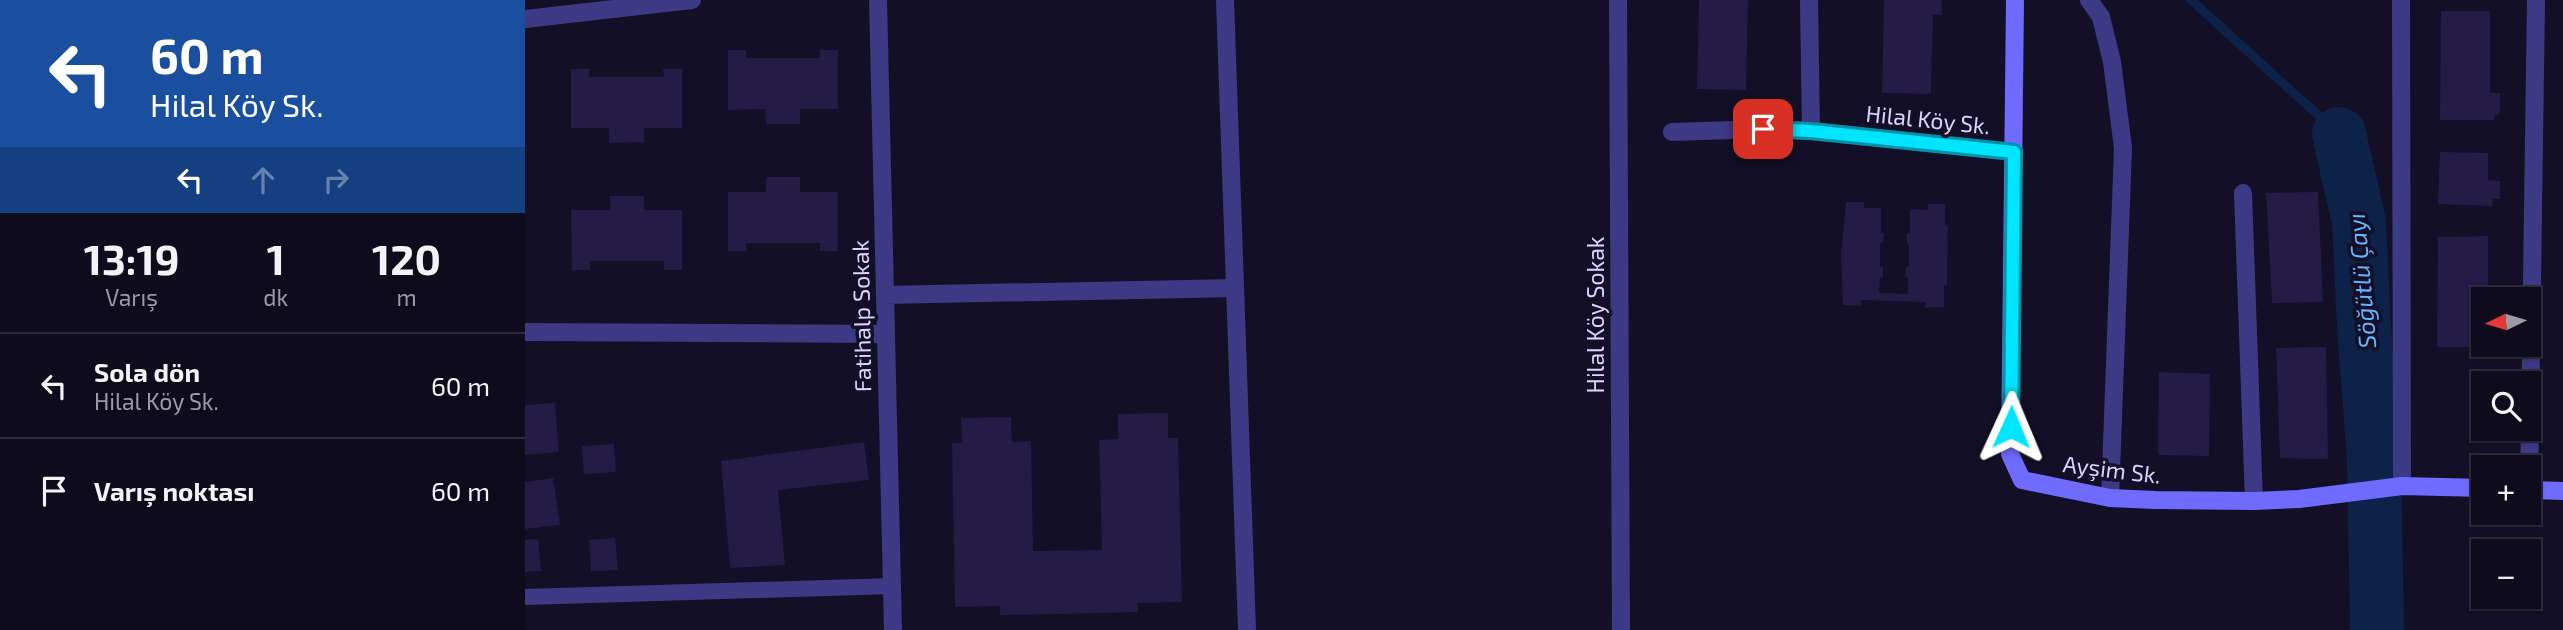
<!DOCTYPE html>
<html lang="tr">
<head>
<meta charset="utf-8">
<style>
	:root { --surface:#0e0b1c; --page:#171425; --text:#f1f3f6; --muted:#9b9ba3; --line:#2e2b3b }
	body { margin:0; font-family:"Exo 2",sans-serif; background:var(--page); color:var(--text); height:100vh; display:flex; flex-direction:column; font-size:26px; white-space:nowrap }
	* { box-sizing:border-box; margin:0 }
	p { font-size:23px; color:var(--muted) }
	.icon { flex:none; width:38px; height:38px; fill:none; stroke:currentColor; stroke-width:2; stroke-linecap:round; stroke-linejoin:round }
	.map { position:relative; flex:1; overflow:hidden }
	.sheet { display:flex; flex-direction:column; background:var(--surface); width:525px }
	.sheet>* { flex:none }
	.guide { background:#1a4fa0; color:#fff; overflow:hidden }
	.needle { width:46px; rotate:265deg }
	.controls { position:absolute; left:1946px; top:287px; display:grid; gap:14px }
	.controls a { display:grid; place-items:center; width:70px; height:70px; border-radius:0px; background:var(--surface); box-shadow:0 2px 5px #0004,0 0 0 2px var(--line); font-size:35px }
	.pin { position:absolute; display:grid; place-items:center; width:60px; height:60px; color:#fff; margin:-30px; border-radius:14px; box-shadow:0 4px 10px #0006 }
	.me { position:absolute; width:77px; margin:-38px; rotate:1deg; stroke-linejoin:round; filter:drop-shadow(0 0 5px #0008) }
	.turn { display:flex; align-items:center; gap:24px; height:147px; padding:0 35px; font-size:32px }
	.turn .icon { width:91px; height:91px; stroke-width:2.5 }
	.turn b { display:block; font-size:49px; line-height:60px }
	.lanes { display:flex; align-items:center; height:66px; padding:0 35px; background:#0003; justify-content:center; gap:35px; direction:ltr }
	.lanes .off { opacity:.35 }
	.eta { display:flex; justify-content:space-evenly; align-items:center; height:119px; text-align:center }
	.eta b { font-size:42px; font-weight:700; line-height:49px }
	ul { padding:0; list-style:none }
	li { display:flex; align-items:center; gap:21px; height:105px; padding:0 35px; border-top:2px solid var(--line) }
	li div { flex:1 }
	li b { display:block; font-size:26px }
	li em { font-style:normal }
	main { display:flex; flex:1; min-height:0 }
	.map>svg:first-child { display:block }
</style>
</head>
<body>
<main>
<section class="sheet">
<div class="guide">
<div class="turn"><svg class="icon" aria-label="left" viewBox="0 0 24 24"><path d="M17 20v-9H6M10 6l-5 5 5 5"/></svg><div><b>60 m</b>Hilal Köy Sk.</div></div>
<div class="lanes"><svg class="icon" aria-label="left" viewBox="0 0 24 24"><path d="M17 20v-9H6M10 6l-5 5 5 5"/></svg><svg class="icon off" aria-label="ahead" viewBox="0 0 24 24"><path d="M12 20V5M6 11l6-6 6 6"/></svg><svg class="icon off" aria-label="right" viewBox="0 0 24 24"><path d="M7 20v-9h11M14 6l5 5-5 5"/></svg></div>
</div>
<div class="eta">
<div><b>13:19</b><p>Varış</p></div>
<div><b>1</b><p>dk</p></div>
<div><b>120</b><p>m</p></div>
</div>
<ul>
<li><svg class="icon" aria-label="left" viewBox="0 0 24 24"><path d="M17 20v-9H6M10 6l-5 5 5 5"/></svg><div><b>Sola dön</b><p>Hilal Köy Sk.</p></div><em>60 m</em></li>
<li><svg class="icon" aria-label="arrive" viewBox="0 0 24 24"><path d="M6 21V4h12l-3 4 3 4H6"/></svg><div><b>Varış noktası</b></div><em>60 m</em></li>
</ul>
</section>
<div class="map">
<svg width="2038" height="630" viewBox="0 0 2038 630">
	<rect width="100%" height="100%" fill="#130f26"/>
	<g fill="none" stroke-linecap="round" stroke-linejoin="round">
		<path stroke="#0c2248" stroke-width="9" d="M 1666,0 L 1814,134"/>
		<path stroke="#0c2248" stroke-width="54" d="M 1814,134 L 1834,222 L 1839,328 L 1849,459 L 1852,630"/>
	</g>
	<path fill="#241b47" d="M 1174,0 L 1223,0 L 1221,90 L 1172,89 Z
		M 1359,0 L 1417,0 L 1417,15 L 1408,15 L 1406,94 L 1357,93 Z
		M 1916,11 L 1965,11 L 1965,93 L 1975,93 L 1975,112 L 1969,117 L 1969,120 L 1915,120 Z
		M 203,50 L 221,50 L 221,58 L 295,58 L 295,50 L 313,50 L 313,109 L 275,109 L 275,124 L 241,124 L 240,109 L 203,110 Z
		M 46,69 L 65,69 L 64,77 L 139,77 L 138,69 L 157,69 L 157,128 L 119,128 L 119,142 L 84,143 L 84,128 L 46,128 Z
		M 1915,152 L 1963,153 L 1963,180 L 1975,181 L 1975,199 L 1968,199 L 1967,206 L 1913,204 Z
		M 241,177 L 275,177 L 275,192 L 313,192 L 313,251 L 295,251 L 295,243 L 221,243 L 221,251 L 203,251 L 203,192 L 241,192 Z
		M 1793,192 L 1798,302 L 1747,303 L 1741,193 Z
		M 85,196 L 119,196 L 119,210 L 157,210 L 157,270 L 139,270 L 139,261 L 65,261 L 65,270 L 47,270 L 46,210 L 85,210 Z
		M 1321,202 L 1339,202 L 1339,208 L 1356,208 L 1356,233 L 1359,233 L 1358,243 L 1355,243 L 1355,266 L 1358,266 L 1358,277 L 1355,277 L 1354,293 L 1383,294 L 1383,277 L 1380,277 L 1381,267 L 1384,267 L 1384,244 L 1382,244 L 1382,233 L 1385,233 L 1385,209 L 1403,210 L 1403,204 L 1420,204 L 1420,226 L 1423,226 L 1422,286 L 1419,286 L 1419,307 L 1400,308 L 1401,302 L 1336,300 L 1336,306 L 1318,305 L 1316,254 Z
		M 1963,236 L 1963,299 L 1958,299 L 1958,345 L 1963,345 L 1963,347 L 1912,347 L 1913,237 Z
		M 1801,347 L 1803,459 L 1755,458 L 1751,348 Z
		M 1634,372 L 1685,374 L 1684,456 L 1633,455 Z
		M 30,403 L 34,452 L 0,455 L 0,405 Z
		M 643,413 L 643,438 L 653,438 L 657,602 L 612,603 L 613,612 L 537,614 L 475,615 L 475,606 L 430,607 L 427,443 L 437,443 L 436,418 L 486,417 L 487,442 L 506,441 L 508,551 L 577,550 L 574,440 L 593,439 L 593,414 Z
		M 339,442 L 344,480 L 253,490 L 260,565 L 205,568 L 196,461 Z
		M 89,444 L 91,472 L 59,474 L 57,446 Z
		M 28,478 L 35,525 L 0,529 L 0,482 Z
		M 90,538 L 93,570 L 66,571 L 64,540 Z
		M 13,539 L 16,571 L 0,572 L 0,540 Z"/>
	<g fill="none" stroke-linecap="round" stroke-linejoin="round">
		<path stroke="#3d3a85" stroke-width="16" d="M 0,597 L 367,586"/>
		<path stroke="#3d3a85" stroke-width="18" d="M 353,0 L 368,630
			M 700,0 L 722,630
			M 1093,0 L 1096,630
			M 1284,0 L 1286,131
			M 1564,0 L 1576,17 L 1587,62 L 1598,148 L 1585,498
			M 1876,0 L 1877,486
			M 0,19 L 167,0
			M 1147,132 L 1238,129 L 1286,131 L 1489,152
			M 1718,193 L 1729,501
			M 360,295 L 710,288
			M 0,332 L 361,334
			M 2004,490 L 2011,0"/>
		<path stroke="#6f6bff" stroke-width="18" d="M 1490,0 L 1485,454 L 1497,480 L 1585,498 L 1630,500 L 1729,501 L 1774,499 L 1877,486 L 1958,488
			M 2004,490 L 2038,491"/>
	</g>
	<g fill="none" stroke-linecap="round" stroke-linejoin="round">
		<defs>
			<path id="route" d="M 1238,129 L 1286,131 L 1489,152 L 1486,427"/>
		</defs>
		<use href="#route" stroke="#0095a6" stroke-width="18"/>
		<use href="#route" stroke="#00e5ff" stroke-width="12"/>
	</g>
	<g text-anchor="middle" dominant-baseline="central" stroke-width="7" stroke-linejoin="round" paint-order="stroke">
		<g font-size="23" fill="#d9d4ff" stroke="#130f26">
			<text transform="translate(1403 119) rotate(6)">Hilal Köy Sk.</text>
			<text transform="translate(1070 315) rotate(-90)">Hilal Köy Sokak</text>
			<text transform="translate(336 316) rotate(-91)">Fatihalp Sokak</text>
			<text transform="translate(1587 469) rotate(7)">Ayşim Sk.</text>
		</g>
		<g font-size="24" font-style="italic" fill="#62b6ff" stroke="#130f26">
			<text transform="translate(1836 281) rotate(-95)">Söğütlü Çayı</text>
		</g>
	</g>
</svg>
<div class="controls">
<a><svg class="needle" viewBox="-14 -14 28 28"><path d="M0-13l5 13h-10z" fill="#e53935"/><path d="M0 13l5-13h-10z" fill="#9b9ba3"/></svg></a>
<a><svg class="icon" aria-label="search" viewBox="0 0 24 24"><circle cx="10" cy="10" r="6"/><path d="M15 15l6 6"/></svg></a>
<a>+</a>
<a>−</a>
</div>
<div class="pin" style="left:1238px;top:129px;background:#d93025"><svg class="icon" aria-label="arrive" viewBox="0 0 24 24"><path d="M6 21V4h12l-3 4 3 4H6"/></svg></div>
<svg class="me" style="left:1486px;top:427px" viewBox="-20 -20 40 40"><path d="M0-17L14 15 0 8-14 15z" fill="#00e5ff" stroke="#fff" stroke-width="4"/></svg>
</div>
</main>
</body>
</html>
